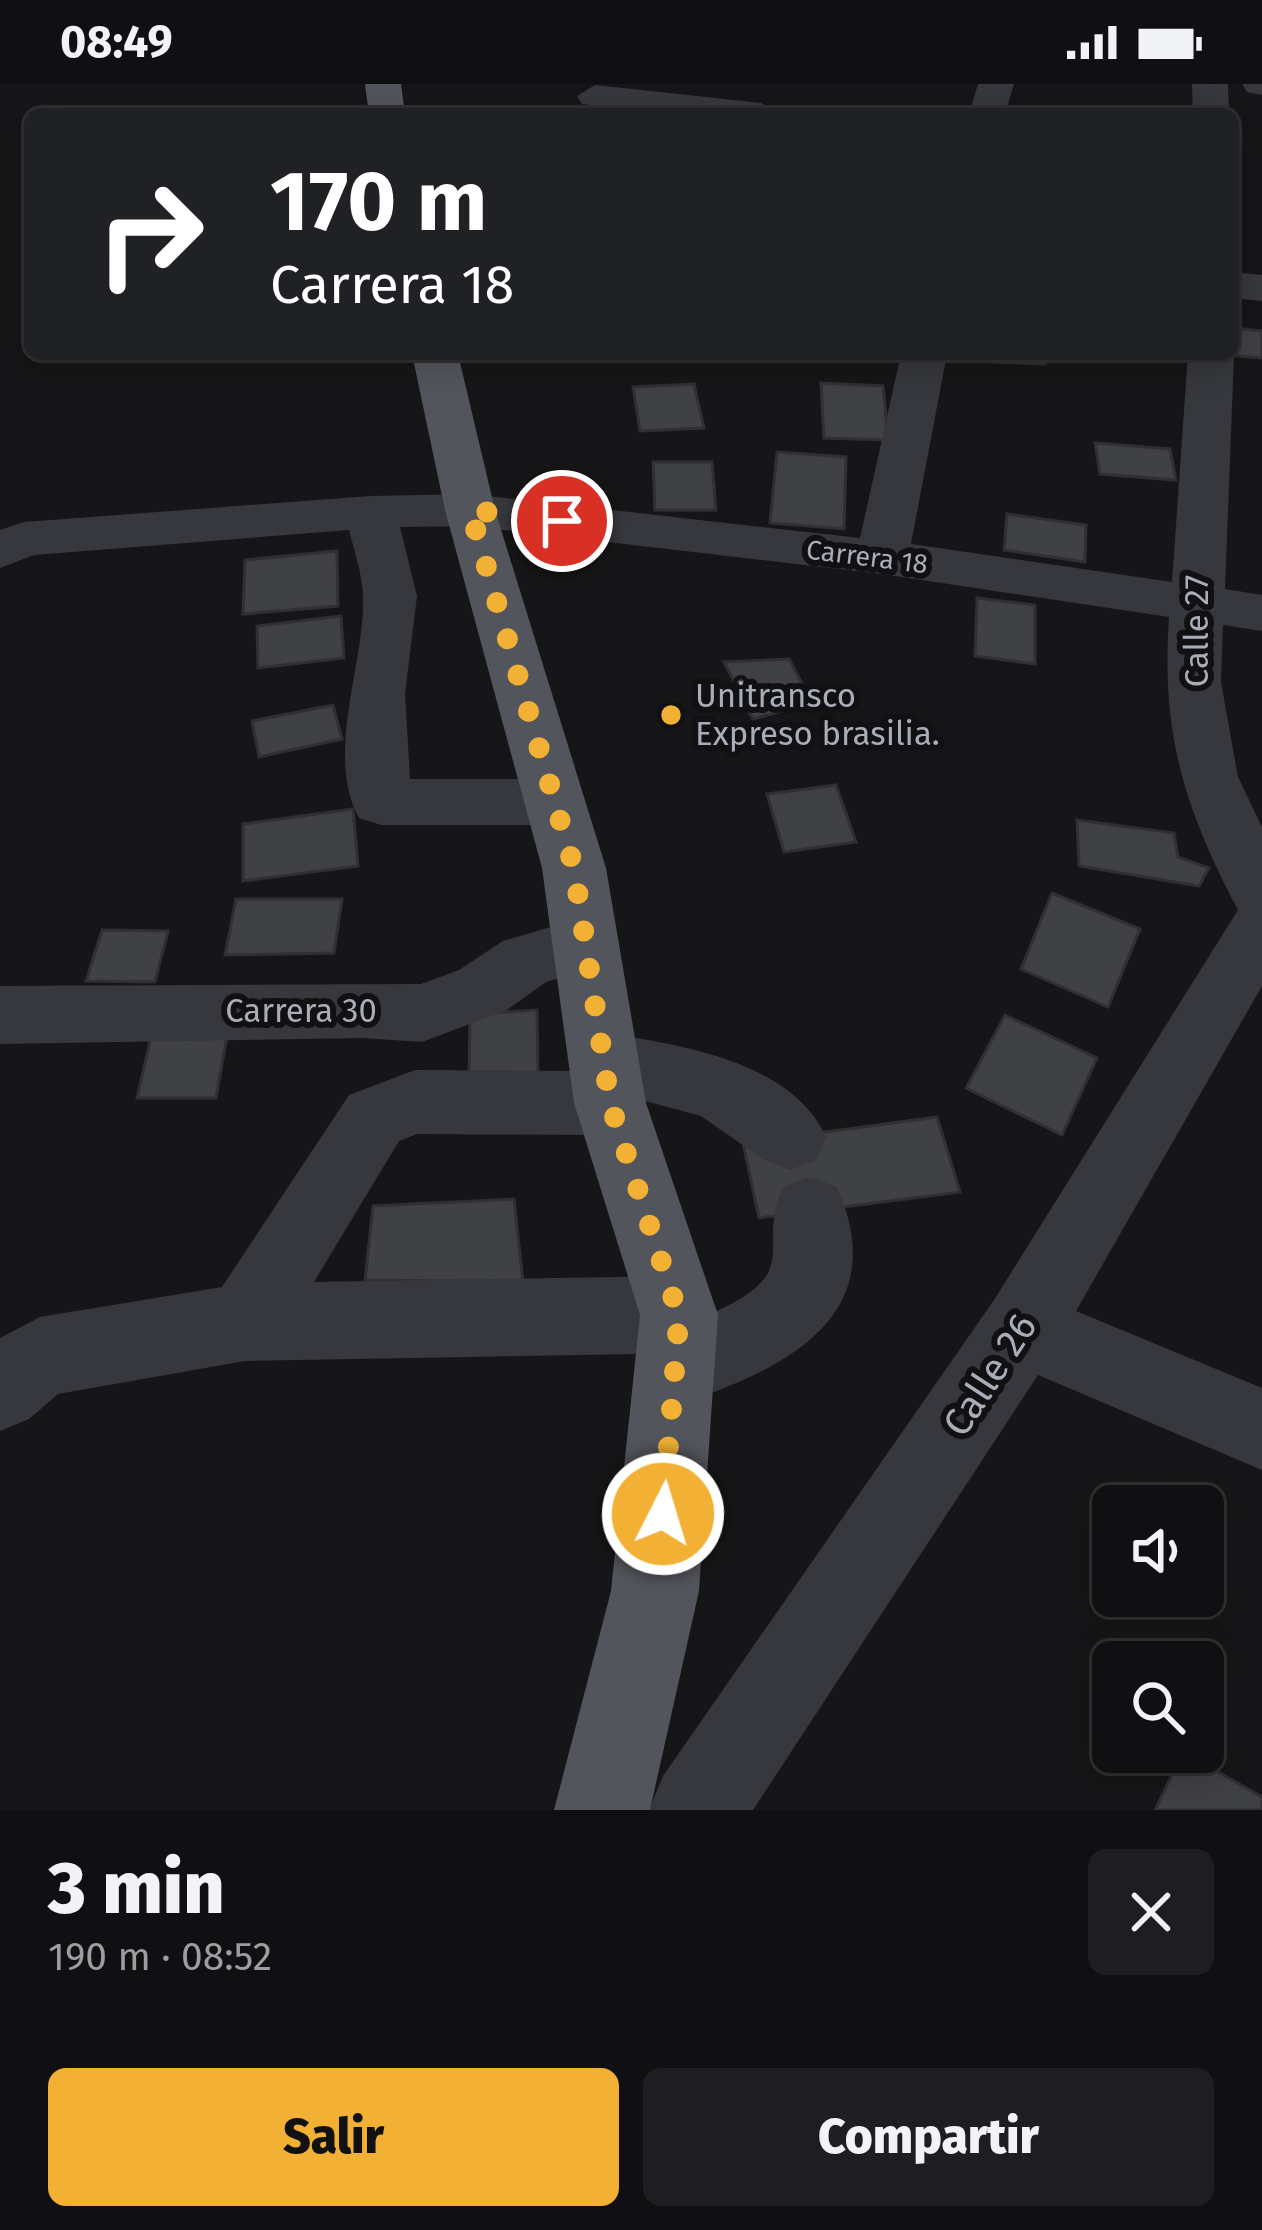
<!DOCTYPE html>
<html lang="es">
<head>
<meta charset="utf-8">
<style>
	:root { --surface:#101012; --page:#1e1e20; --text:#f1f3f6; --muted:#9c9d9f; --line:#303032; --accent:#f2b134 }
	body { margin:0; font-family:"Fira Sans",sans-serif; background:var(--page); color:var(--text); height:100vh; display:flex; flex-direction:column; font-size:45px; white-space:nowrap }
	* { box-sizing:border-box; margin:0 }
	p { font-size:39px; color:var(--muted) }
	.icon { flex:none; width:66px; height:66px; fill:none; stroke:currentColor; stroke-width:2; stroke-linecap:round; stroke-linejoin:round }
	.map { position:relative; height:1726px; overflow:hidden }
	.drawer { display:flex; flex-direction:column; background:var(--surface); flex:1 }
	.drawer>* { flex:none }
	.banner { position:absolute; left:24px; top:24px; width:1215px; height:252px; border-radius:18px; box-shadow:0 6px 30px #0003,0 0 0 3px var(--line); background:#202124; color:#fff; overflow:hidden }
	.fabs { position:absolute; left:1092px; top:1401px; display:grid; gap:24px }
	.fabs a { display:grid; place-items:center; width:132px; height:132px; border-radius:18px; background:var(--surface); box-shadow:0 6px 30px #0003,0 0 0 3px var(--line); font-size:60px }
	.pin { position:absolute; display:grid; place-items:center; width:102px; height:102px; color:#fff; margin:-51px; border:6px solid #fff; border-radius:50%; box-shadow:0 3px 12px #0007 }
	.me { position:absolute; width:132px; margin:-66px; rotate:5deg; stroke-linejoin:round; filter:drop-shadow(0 0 9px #0008) }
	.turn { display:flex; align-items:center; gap:42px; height:252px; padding:0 48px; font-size:54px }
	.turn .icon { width:156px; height:156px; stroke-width:2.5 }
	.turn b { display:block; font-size:84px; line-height:102px }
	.round { display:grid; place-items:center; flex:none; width:126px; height:126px; border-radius:18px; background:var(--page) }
	.head { display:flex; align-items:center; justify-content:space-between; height:204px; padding:0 48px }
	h1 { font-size:72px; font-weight:800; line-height:90px }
	.primary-button { display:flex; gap:24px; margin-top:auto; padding:24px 48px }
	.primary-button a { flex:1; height:138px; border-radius:18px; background:var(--accent); color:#111; font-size:48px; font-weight:800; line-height:138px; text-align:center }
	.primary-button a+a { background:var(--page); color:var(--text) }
	.status { display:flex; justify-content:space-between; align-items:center; height:84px; padding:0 60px; background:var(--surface); direction:ltr }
	.status svg { height:33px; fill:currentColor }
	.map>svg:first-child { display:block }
</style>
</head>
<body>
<div class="status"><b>08:49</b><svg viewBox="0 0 49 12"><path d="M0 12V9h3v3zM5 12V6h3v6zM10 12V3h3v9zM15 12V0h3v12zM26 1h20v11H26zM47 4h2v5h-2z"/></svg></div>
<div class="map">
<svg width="1262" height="1726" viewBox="0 0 1262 1726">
	<rect width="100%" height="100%" fill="#161618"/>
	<path fill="#404145" stroke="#303034" stroke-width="3" d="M 1234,244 L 1262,247 L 1262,274 L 1238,272 Z
		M 1006,270 L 1043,270 L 1045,280 L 992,278 Z
		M 821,299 L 883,302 L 888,356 L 824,354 Z
		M 694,300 L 704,344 L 640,347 L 633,303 Z
		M 1095,359 L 1170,365 L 1176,396 L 1100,390 Z
		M 777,368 L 846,373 L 844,445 L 770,439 Z
		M 653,378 L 712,378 L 716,426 L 655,426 Z
		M 1007,430 L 1086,441 L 1085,478 L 1004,466 Z
		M 337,467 L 338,522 L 243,530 L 245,476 Z
		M 977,514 L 1035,521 L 1035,580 L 975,572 Z
		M 341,532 L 344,574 L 258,584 L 257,542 Z
		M 789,575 L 812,619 L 753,635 L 724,578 Z
		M 333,621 L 342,655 L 259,673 L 252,637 Z
		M 836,701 L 856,758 L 784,768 L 767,710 Z
		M 353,725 L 358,782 L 243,797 L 243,740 Z
		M 1077,736 L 1174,749 L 1178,773 L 1209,784 L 1199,802 L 1079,782 Z
		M 1052,809 L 1140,845 L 1108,923 L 1021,885 Z
		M 236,815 L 342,815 L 334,869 L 225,871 Z
		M 102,846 L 168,847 L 155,898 L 86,897 Z
		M 537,926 L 538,992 L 469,995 L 470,930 Z
		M 1005,931 L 1097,974 L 1062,1051 L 966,1004 Z
		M 227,952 L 216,1014 L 137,1014 L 151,953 Z
		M 937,1033 L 960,1108 L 759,1134 L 743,1059 Z
		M 514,1115 L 523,1198 L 365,1196 L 373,1122 Z
		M 1183,1668 L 1262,1713 L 1262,1726 L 1155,1726 Z"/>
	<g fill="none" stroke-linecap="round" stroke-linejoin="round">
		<path fill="#37383d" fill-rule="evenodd" d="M 978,0 L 1014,0 L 1005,30 L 969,30 Z
			M 1192,0 L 1228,0 L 1229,30 L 1193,30 Z
			M 1242,0 L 1262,0 L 1262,11 L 1247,8 Z
			M 595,1 L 761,19 L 779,30 L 661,30 L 582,20 L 577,12 Z
			M 1233,188 L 1262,191 L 1262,217 L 1233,214 Z
			M 1233,269 L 1234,270 L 1225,505 L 1262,511 L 1262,547 L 1223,541 L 1221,598 L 1238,693 L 1262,743 L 1262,902 L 1076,1227 L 1262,1304 L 1262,1386 L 1038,1291 L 753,1726 L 649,1726 L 663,1692 L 994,1216 L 1238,826 C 1184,723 1161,650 1169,533 L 882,490 L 470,442 L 400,443 L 417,512 L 405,610 L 410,695 L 554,695 L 576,702 L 584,718 L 576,734 L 554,741 L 381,741 L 359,734 C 324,669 366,578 363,511 C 362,489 354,466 349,446 L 34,471 L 0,484 L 0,446 L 24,438 L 371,412 L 470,410 L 860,454 L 901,270 L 947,270 L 911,460 L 1172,498 L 1188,270 Z
			M 585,833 L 608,841 L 618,860 L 608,879 L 546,898 L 507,926 L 422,958 L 362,954 L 0,960 L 0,902 L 421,900 L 459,886 L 503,857 Z
			M 604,949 C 678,960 792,977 826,1053 L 816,1076 L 790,1086 L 764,1076 L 701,1032 L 645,1017 L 635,1041 L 610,1051 L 417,1050 L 399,1057 L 314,1198 L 679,1192 L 707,1204 L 717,1227 C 805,1186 755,1166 783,1103 L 810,1093 L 837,1103 C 896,1236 779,1287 675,1322 L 646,1311 L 635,1282 L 639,1270 L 245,1277 L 58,1310 L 29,1335 L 0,1347 L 0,1254 L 40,1233 L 222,1203 L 349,1011 L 415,986 L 572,987 L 569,980 L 579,958 Z"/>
		<path fill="#53555c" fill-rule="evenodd" d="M 365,0 L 401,0 L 405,30 L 369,30 Z
			M 412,270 L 458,270 L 495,426 L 606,784 L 646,1019 L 718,1231 L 699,1507 L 650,1726 L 554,1726 L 611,1507 L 640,1231 L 574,1019 L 542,784 L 445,426 Z"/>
	</g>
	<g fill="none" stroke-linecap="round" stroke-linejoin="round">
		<path stroke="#f2b134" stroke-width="21" stroke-dasharray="0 37.8" d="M 562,437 L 470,426 L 574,784 L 610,1019 L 679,1232 L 663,1430"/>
	</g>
	<circle fill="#f2b134" stroke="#111113" stroke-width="4.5" cx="671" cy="631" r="12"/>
	<g text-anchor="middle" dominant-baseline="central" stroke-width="12" stroke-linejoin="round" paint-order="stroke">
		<g font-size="27" fill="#a8adb8" stroke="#111113">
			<text transform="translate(867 473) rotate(7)">Carrera 18</text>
		</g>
		<g font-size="33" fill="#a8adb8" stroke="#111113">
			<text transform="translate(1197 547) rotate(-90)">Calle 27</text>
			<text x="301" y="927">Carrera 30</text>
		</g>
		<g font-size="33" fill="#a8adb8" stroke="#111113" text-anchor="start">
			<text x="695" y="612">Unitransco<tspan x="695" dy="38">Expreso brasilia.</tspan></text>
		</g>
		<g font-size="39" fill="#a8adb8" stroke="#111113">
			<text transform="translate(990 1291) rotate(-57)">Calle 26</text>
		</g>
	</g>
</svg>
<div class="fabs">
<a><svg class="icon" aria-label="sound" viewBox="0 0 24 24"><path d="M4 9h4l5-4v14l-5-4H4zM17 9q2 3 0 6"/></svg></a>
<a><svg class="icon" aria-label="search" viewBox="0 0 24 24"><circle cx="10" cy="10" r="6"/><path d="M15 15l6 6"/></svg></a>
</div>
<div class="pin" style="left:562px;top:437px;background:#d93025"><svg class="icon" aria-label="arrive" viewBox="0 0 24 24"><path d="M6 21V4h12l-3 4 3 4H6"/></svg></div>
<svg class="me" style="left:663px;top:1430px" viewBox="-20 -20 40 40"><circle r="17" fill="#f2b134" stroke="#fff" stroke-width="3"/><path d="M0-11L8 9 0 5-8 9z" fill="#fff"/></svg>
<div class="banner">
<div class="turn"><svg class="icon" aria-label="right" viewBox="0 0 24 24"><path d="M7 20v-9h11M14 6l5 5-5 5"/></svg><div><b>170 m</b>Carrera 18</div></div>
</div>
</div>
<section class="drawer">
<div class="head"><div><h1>3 min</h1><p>190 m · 08:52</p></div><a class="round"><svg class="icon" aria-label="close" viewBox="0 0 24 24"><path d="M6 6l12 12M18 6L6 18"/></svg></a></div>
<div class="primary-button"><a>Salir</a><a>Compartir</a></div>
</section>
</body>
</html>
